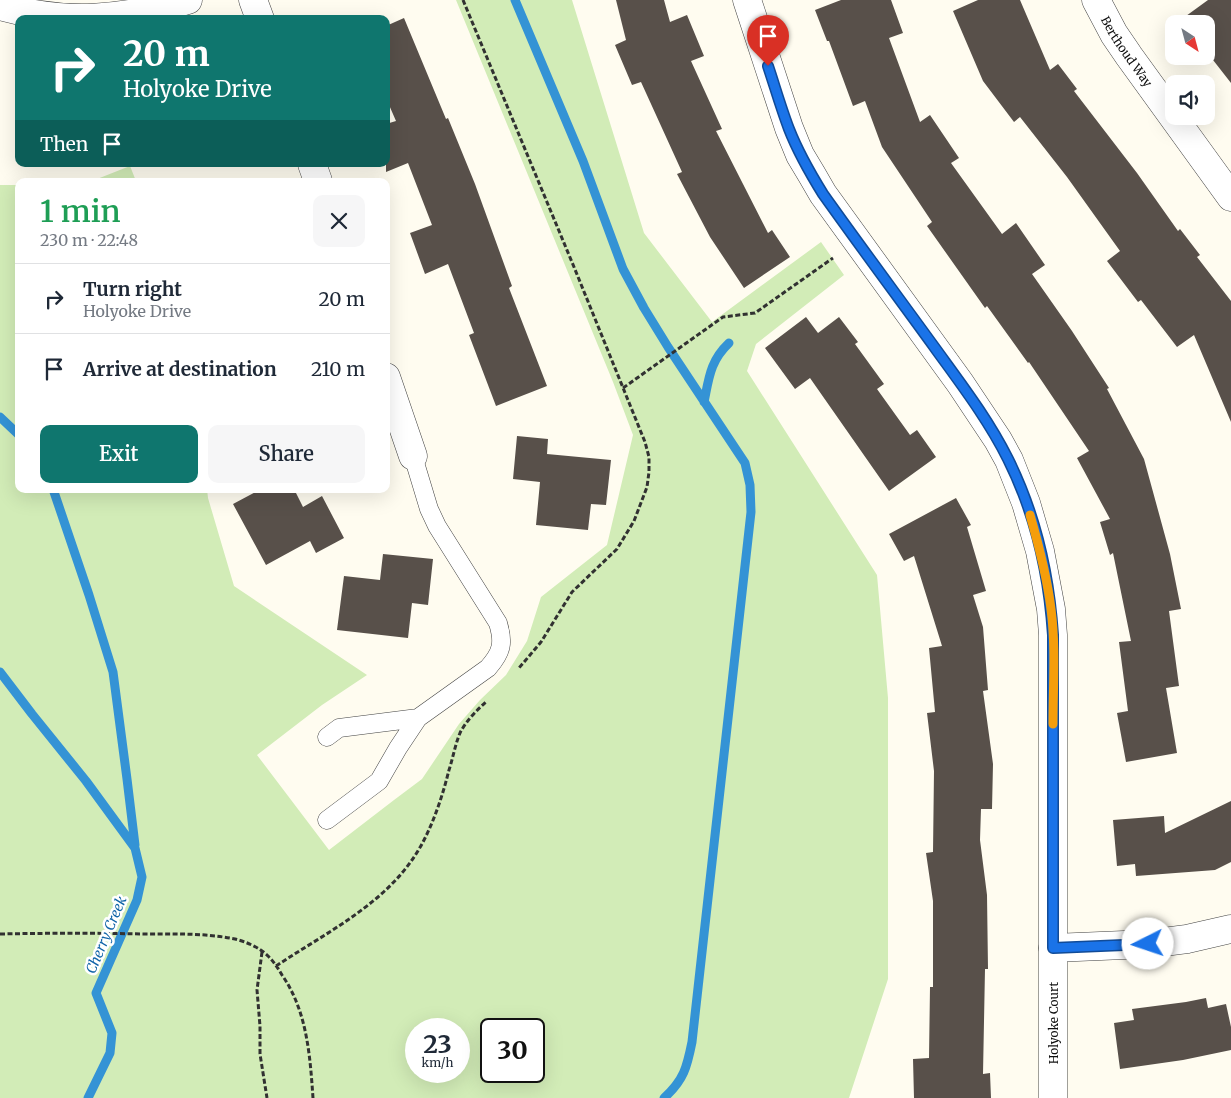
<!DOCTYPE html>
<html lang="en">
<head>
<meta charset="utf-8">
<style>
	:root { --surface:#fff; --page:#f6f6f7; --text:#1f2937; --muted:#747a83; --line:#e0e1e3; --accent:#0f766e }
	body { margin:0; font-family:Merriweather,serif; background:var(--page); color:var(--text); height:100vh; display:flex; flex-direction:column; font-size:19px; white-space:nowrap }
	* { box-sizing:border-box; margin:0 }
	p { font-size:16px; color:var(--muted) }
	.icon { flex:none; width:28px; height:28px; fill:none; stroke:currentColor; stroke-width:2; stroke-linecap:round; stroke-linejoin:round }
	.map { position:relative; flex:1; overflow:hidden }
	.drawer { position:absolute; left:15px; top:178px; width:375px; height:315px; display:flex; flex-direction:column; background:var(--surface); border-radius:10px; box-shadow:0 5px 20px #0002 }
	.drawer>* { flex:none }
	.banner { position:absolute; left:15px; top:15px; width:375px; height:152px; border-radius:10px; box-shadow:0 5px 20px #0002; background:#0f766e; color:#fff; overflow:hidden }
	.needle { width:32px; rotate:144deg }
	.buttons { position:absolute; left:1165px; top:15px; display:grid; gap:10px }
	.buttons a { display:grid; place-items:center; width:50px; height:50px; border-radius:10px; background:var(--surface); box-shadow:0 5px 20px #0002; font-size:25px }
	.speed { position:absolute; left:405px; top:1018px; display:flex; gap:10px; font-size:25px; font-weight:700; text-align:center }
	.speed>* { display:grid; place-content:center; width:65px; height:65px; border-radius:50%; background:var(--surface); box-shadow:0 5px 20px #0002; line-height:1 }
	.speed small { font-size:12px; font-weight:400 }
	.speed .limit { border:2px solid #111; border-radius:8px; background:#fff; color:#111 }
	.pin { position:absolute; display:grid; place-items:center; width:42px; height:42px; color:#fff; margin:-51px -21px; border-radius:50% 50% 50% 0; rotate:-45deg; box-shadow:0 0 5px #0007 }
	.pin .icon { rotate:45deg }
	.me { position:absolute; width:55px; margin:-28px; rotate:266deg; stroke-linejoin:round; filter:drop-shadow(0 0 4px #0008) }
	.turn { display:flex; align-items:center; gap:18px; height:105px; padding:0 25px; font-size:22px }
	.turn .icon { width:65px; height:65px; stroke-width:2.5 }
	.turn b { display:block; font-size:35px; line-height:42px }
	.then { display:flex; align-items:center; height:48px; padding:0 25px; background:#0003; gap:10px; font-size:19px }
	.round { display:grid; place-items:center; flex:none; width:52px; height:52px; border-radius:10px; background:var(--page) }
	.overview { display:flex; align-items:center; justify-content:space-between; height:85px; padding:0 25px }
	h1 { font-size:30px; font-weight:600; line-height:38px; color:#1e9e55 }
	.action { display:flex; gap:10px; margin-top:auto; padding:10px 25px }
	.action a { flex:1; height:58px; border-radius:10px; background:var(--accent); color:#fff; font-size:20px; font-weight:600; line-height:58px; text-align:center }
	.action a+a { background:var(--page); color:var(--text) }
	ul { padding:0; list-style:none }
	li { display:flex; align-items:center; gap:15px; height:70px; padding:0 25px; border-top:1px solid var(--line) }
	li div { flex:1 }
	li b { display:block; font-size:19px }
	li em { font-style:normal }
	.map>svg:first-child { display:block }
</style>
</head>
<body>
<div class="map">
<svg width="1231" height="1098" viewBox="0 0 1231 1098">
	<rect width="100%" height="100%" fill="#fffcf0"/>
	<path fill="#d2ecb7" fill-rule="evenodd" d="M 456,0 L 572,0 L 644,233 L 712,322 L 821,242 L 844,275 L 756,344 L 747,371 L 877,575 L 888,698 L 888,979 L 849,1098 L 0,1098 L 0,185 L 19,185 L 19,489 L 207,489 L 208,498 L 234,586 L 367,675 L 322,705 L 257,755 L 329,850 L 394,800 L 422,779 L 459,724 L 480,700 L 506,675 L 527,641 L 541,597 L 607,545 L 633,435 L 613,382 ZM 416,1029 L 459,1029 L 459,1071 L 416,1071 ZM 491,1029 L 534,1029 L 534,1071 L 491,1071 Z
		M 130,166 L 136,181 L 92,181 Z"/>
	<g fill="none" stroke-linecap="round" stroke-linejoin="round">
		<path stroke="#3493d5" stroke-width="9" d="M 515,0 L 583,161 L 623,269 L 644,308 L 668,347 L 745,463 L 750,485 L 751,512 L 692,1042 C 687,1067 684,1080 664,1098
			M 704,402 C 709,378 710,361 729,343
			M 0,417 L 19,435
			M 53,489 L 89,595 L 113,672 L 127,779 L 135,845
			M 0,672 L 32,714 L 86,781 L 135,848 L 142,877 L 137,900 L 96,993 L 112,1033 L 110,1053 L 88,1098"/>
	</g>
	<path fill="#58504a" d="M 616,0 L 664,0 L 670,22 L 687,15 L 704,56 L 691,61 L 722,129 L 716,131 L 768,233 L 772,230 L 790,257 L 744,288 L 710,237 L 677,174 L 682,172 L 641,82 L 632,85 L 615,45 L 626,40 Z
		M 841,0 L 891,0 L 903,33 L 889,38 L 920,122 L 930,115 L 959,158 L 951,163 L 1002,234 L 1016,223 L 1045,265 L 1032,274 L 1072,331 L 1109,388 L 1107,389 L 1144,459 L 1170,554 L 1181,609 L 1169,611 L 1179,686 L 1166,688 L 1177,753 L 1126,762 L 1117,713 L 1128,711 L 1119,642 L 1131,641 L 1113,553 L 1110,555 L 1100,522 L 1110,519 L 1077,458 L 1089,451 L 1029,362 L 1028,363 L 987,306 L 985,308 L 927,226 L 932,222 L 882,147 L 865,101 L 853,106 L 829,41 L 827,41 L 815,10 Z
		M 978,0 L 1020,0 L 1050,70 L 1058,64 L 1077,89 L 1074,91 L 1137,173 L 1178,231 L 1180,229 L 1200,255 L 1197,257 L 1231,301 L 1231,422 L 1194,335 L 1177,347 L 1141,300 L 1138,302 L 1107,261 L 1120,251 L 1067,177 L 1020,117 L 1014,122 L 983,81 L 953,11 Z
		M 1208,0 L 1231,0 L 1231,83 L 1206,51 L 1206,24 L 1175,24 Z
		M 404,18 L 446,119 L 448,118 L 475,184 L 512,286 L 509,288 L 547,386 L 496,406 L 469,335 L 474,333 L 448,264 L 425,274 L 410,233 L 432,225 L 408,163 L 386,172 L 386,124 L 396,121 L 386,98 L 386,26 Z
		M 806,317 L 818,333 L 839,317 L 858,342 L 855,344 L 884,384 L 877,389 L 910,435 L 917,430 L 936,457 L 889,491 L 810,378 L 795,389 L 765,348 Z
		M 517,436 L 548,439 L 547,454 L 611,460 L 606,505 L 591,504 L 588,530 L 536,525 L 540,482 L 513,479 Z
		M 261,489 L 294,489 L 303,507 L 322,496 L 344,538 L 316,553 L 310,541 L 266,565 L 233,504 Z
		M 956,498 L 971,525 L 967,527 L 986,591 L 973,595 L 983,627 L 988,690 L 983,691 L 993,764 L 992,809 L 981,809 L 980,840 L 987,895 L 988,969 L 985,969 L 983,1074 L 990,1073 L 991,1098 L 914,1098 L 913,1059 L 929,1058 L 930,987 L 933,987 L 933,901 L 926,853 L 933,852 L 934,771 L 927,713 L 935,712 L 929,648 L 942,646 L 914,556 L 904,561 L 889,534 Z
		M 383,554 L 433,559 L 428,605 L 412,603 L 408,638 L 337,630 L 344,576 L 380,580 Z
		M 1231,801 L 1231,862 L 1215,870 L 1136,876 L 1135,864 L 1117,866 L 1113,820 L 1164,816 L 1165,833 Z
		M 1206,998 L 1208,1008 L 1226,1004 L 1231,1027 L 1231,1050 L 1183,1060 L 1120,1069 L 1114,1023 L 1134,1020 L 1132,1009 L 1186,1002 Z"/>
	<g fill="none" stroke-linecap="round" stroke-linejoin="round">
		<defs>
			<path id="service" d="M 327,737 L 339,728 L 418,718
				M 327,820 L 379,781 L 398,748 L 418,718 L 488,668 C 502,652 504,643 498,623 L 437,526 L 429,509 L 413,456"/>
			<g id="minor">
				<path d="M 253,0 L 260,19"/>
				<path d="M 747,0 L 789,128 L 800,155 L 812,175 L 823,194 L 960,383 L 998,440 L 1009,460 L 1026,503 L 1040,551 L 1051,609 L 1053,635 L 1053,1098"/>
				<path id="s1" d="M 1096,0 L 1114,34 L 1129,56 L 1231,197"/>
				<path d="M 0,6 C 64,25 124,20 188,0"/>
				<path d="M 312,164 L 318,181"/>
				<path d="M 386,377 L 413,456"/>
				<path d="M 1053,948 L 1148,944 L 1187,939 L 1231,929"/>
			</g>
		</defs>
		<use href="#service" stroke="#424242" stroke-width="19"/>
		<use href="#minor" stroke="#424242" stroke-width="29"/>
		<path stroke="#313131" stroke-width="3" stroke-dasharray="5 2.5" stroke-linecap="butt" d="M 463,0 L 574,267 L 645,442 L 649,457 L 649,472 L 647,487 L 634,521 L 617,549 L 572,592 L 541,642 L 519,668
			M 623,388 L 723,317 L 755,313 L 833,258
			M 0,934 C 48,933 96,933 144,934 C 175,934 205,933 235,939 C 247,942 260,948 268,956 C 274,962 278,968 282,975 C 307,1011 310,1055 313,1098
			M 262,952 L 257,990 L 260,1026 L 260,1054 L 267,1098
			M 276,966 C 330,930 392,901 423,842 C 435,819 443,794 449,770 C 453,758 455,745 460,733 C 466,721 477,710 487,701"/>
		<use href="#service" stroke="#fff" stroke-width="18"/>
		<use href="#minor" stroke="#fff" stroke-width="28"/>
	</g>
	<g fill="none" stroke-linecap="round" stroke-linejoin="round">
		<defs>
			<path id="route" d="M 768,66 C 775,87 781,108 789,129 C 798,152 810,173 823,194 C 860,246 898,297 935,348 C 961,384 988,419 1008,459 C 1035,513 1049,575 1053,635 L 1053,948 L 1148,944"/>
		</defs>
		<use href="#route" stroke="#114b97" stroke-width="12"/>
		<use href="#route" stroke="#1a73e8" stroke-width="9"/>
		<path stroke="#f59e0b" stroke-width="9" d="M 1030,515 C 1039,546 1047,577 1051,609 C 1056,647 1053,686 1053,724"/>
	</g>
	<g text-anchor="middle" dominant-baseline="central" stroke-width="5" stroke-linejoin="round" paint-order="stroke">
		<g font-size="12" fill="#0f0f0f" stroke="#fff">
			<text stroke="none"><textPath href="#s1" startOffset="60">Berthoud Way</textPath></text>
			<text transform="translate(1053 1023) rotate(-90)">Holyoke Court</text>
		</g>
		<g font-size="14" font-style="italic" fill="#1064a8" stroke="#fff">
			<text transform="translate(106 935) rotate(-67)">Cherry Creek</text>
		</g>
	</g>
</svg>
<div class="buttons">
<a><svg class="needle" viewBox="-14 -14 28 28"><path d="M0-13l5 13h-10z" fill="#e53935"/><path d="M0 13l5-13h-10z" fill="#747a83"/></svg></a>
<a><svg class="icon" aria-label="sound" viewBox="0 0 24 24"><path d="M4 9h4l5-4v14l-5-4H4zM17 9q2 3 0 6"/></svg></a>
</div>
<div class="speed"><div>23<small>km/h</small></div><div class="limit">30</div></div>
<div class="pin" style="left:768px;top:66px;background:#d93025"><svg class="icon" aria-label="arrive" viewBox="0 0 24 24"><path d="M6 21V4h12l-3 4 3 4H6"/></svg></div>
<svg class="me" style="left:1148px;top:944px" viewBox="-20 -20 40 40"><circle r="19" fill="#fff"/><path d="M0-13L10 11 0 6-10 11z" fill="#1a73e8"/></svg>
<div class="banner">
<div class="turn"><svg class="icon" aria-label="right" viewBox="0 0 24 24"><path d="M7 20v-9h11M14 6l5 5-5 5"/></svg><div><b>20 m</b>Holyoke Drive</div></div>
<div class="then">Then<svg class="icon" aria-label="arrive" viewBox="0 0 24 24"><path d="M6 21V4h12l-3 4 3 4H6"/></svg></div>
</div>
<section class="drawer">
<div class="overview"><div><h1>1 min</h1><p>230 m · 22:48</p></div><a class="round"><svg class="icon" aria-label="close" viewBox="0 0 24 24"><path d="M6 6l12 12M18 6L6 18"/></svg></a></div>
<ul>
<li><svg class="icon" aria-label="right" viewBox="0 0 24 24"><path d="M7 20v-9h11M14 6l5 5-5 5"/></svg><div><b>Turn right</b><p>Holyoke Drive</p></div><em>20 m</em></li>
<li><svg class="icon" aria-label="arrive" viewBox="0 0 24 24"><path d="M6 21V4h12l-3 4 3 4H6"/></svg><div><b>Arrive at destination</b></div><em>210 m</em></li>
</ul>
<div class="action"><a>Exit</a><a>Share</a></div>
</section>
</div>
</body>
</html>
